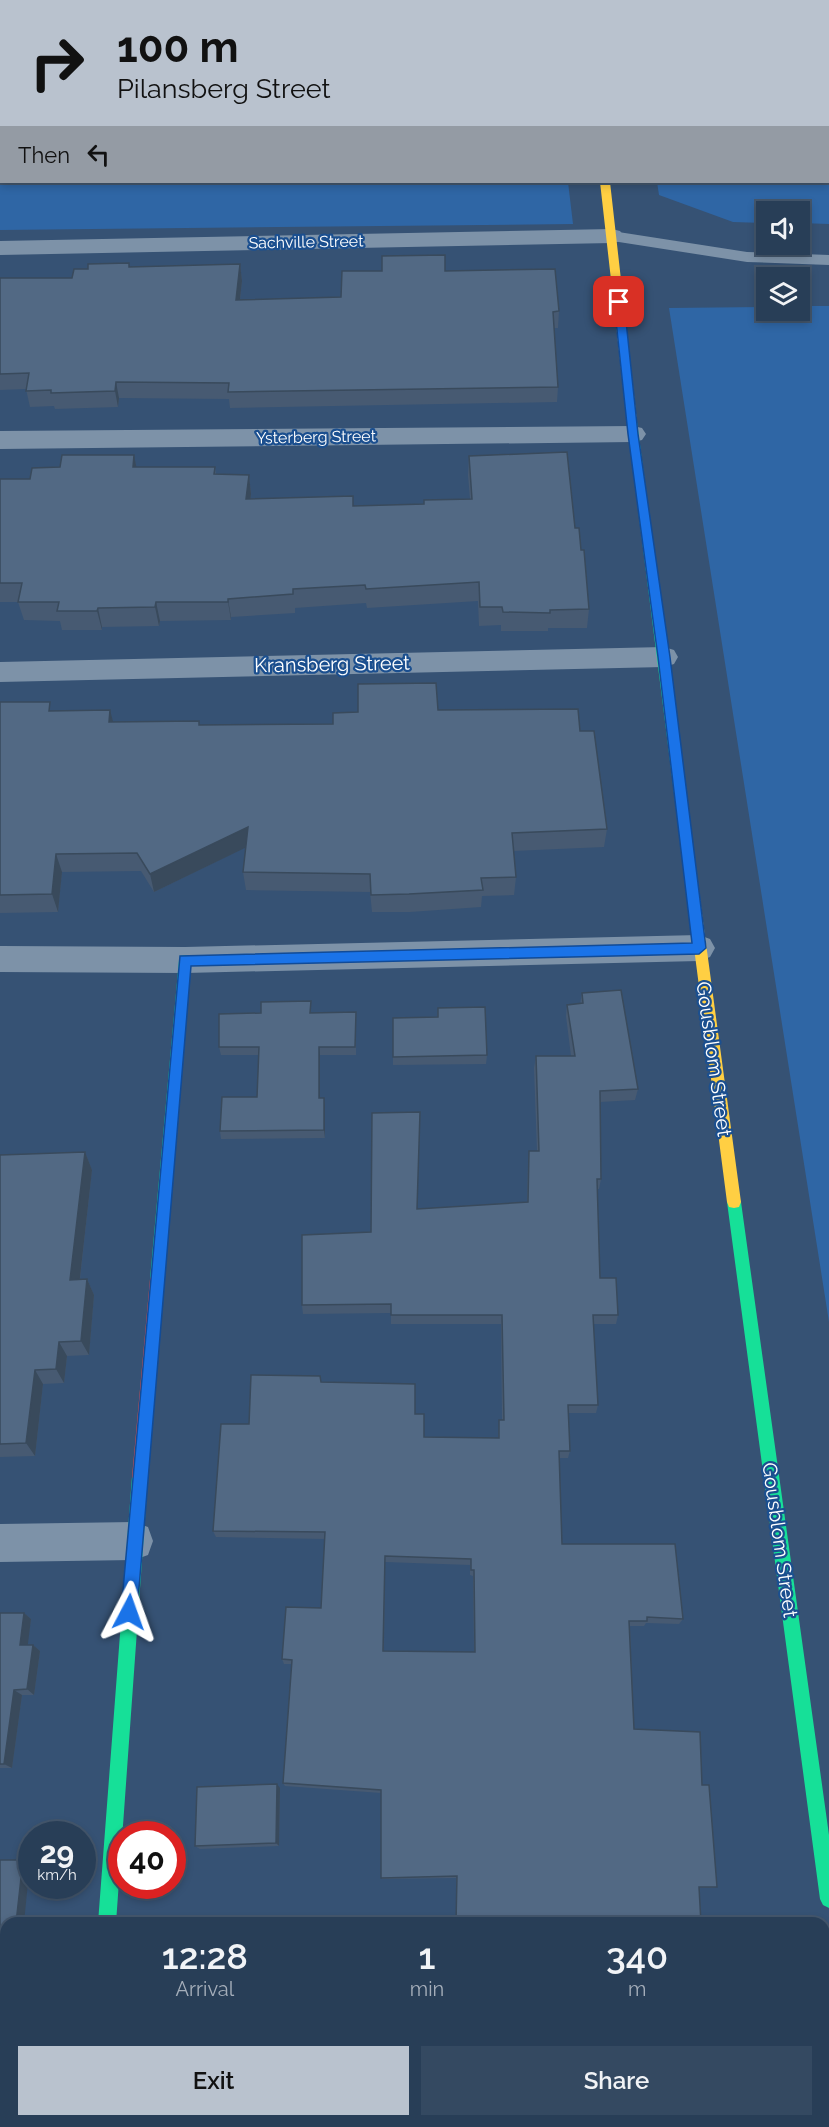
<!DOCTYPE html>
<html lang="en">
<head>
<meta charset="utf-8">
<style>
	:root { --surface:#283e57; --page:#344961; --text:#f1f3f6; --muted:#a5aeba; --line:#44576d; --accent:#b9c2ce }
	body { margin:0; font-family:Raleway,sans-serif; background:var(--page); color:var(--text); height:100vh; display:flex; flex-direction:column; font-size:22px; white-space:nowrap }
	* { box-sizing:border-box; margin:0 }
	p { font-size:20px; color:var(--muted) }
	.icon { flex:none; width:33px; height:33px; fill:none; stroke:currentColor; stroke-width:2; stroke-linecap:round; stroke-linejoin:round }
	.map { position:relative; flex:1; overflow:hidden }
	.sheet { position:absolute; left:0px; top:1917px; width:830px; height:210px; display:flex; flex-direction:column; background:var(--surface); border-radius:18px 18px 0 0; box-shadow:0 3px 9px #0003,0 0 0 2px var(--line) }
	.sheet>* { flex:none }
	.hud { position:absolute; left:0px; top:0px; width:830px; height:183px; box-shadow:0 3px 9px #0003,0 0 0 2px var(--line); background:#b9c2ce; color:#111; overflow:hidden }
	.controls { position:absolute; left:756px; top:201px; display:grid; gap:12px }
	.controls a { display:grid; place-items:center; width:54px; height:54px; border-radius:0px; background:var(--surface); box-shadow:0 3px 9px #0003,0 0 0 2px var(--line); font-size:30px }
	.speed { position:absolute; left:18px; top:1821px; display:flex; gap:12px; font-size:30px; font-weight:700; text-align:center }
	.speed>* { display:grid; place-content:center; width:78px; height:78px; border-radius:50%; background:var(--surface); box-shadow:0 3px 9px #0003,0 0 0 2px var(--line); line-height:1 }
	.speed small { font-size:15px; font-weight:400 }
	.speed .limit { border:9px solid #d22; background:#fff; color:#111 }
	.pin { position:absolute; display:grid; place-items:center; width:51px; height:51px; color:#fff; margin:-26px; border-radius:12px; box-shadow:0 3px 9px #0006 }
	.me { position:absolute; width:66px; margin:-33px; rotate:4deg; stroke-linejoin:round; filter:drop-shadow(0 0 4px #0008) }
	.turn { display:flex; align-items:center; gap:21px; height:126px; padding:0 18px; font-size:27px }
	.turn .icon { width:78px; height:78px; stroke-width:2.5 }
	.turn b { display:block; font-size:42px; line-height:51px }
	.then { display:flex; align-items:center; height:57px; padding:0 18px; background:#0003; gap:12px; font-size:22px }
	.eta { display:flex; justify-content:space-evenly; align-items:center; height:102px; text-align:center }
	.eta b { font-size:36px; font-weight:600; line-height:42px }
	.cta { display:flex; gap:12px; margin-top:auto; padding:12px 18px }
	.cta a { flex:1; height:69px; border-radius:0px; background:var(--accent); color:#111; font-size:24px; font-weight:600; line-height:69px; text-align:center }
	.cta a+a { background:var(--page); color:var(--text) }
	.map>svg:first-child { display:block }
</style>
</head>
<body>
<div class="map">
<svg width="829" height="2127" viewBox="0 0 829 2127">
	<rect width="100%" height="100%" fill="#365274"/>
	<path fill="#2f66a5" d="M 0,0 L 546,0 L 2,2 L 2,182 L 568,182 L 573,224 L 0,230 Z
		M 626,0 L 829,0 L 829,224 L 800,223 L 800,212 L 766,212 L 766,223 L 733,222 L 659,195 L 657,182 L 828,182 L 828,2 Z
		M 800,306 L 829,306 L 829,1322 L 669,308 L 766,307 L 766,310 L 800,310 Z"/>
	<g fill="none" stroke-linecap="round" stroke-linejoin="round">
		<path fill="#7d92a8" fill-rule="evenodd" d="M 612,231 L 747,252 L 829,255 L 829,265 L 747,262 L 606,240 L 604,236 L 606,232 Z"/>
		<path fill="#7d92a8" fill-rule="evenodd" d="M 570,0 L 590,0 L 590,2 L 570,2 Z
			M 612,229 L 620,231 L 624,236 L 620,241 L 612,243 L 0,255 L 0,241 Z
			M 633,426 L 642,428 L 646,434 L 642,440 L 633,442 L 0,449 L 0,431 Z
			M 664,647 L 674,650 L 678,657 L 674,664 L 664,667 L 0,682 L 0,662 Z
			M 699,935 L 710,939 L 715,948 L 710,957 L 699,961 L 185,973 L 0,972 L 0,946 L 185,947 Z
			M 134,1522 L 148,1527 L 153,1541 L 148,1555 L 134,1560 L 0,1562 L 0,1524 Z
			M 70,2121 L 116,2121 L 115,2127 L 69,2127 Z"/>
		<path fill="#16e098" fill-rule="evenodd" d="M 632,419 L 637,422 L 692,840 L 686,845 L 680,840 L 627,422 Z
			M 185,955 L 190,956 L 191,960 L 164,1279 L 162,1284 L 157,1286 L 152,1284 L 150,1279 L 179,960 L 180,956 Z
			M 734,1196 L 739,1197 L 741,1202 L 829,1835 L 829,1908 L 823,1905 L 820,1899 L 727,1202 L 729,1197 Z
			M 140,1469 L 145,1472 L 148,1477 L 116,1923 L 98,1923 L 132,1477 L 135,1472 Z"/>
		<path fill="#ffcf43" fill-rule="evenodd" d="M 600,182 L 610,182 L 637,422 L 632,425 L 627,422 Z
			M 686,835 L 692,840 L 741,1202 L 739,1207 L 734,1208 L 729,1207 L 727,1202 L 680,840 Z"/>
		<path fill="#f24e42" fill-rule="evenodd" d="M 157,1272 L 162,1274 L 164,1279 L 148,1477 L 145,1482 L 140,1485 L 135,1482 L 132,1477 L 150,1279 L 152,1274 Z"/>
	</g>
	<path fill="#475a72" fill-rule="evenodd" d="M 240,264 L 242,281 L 240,300 L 341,297 L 445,271 L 559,311 L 558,328 L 554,328 L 558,387 L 557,402 L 230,408 L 229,399 L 119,398 L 118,407 L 55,409 L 54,406 L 30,407 L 26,389 L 0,390 L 0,278 L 72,278 L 130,267 Z
		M 134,455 L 136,467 L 215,467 L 216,474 L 249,475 L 251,494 L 250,499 L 353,506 L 424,504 L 470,499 L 468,475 L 469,456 L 575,528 L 581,550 L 589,609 L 587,628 L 548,628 L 548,631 L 501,631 L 501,625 L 479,626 L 478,601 L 367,608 L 366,603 L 295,608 L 295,613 L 231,617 L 231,620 L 160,621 L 159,626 L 102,627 L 102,630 L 62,630 L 60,621 L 24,620 L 18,602 L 0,602 L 0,479 L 30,479 L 60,467 Z
		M 0,702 L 113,722 L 199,721 L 200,725 L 333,724 L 438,710 L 580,731 L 607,829 L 604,847 L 513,851 L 516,877 L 514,895 L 482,896 L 481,907 L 410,912 L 372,912 L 370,892 L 246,890 L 243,872 L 246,847 L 154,892 L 141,871 L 62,872 L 58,912 L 0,913 Z
		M 582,993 L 638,1089 L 635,1100 L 600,1102 L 601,1179 L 599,1189 L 597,1189 L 600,1278 L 618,1315 L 616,1324 L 593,1324 L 598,1405 L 596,1413 L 568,1413 L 570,1451 L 568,1458 L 559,1458 L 562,1544 L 683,1619 L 679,1624 L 646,1623 L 644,1626 L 630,1626 L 634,1729 L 702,1785 L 717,1887 L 712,1888 L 699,1888 L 701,1923 L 456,1923 L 456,1878 L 382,1879 L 381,1793 L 285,1786 L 283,1783 L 292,1664 L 284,1664 L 282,1659 L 321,1608 L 325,1539 L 216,1537 L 213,1531 L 249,1424 L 321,1382 L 415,1414 L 424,1437 L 498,1438 L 499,1420 L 502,1420 L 501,1324 L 391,1324 L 391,1313 L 303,1314 L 302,1305 L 371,1232 L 417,1209 L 527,1202 L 528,1161 L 529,1151 L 537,1151 L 534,1068 L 536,1056 L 571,1056 L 566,1016 L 567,1005 L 580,1004 ZM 385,1562 L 470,1565 L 470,1575 L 473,1576 L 474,1652 L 384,1651 Z
		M 438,1008 L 487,1055 L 486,1064 L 393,1065 L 393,1018 L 437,1017 Z
		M 311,1010 L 311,1013 L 356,1012 L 356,1055 L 320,1055 L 320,1098 L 324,1098 L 325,1138 L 221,1139 L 220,1131 L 257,1097 L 259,1055 L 221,1055 L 219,1047 L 261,1013 Z
		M 85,1152 L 92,1170 L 80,1279 L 87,1279 L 94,1295 L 89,1355 L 67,1356 L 64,1383 L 43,1384 L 35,1456 L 0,1457 L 0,1155 Z
		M 0,1613 L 24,1613 L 31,1619 L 27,1645 L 33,1645 L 40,1651 L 34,1695 L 22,1695 L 12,1768 L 0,1768 Z
		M 280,1788 L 279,1846 L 200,1849 L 195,1846 Z
		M 677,2121 L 728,2121 L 728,2127 L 677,2127 Z"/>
	<path fill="#394a5c" d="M 240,264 L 242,281 L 238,316 L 236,300 Z
		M 116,382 L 119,398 L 118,407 L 115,391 Z
		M 134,455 L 138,475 L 133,467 Z
		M 249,475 L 251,494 L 248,518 L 246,499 Z
		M 228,599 L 231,617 L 231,620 L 228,602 Z
		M 156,602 L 160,621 L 159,626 L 155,607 Z
		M 98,608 L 102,627 L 102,630 L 97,611 Z
		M 110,710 L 115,729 L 109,722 Z
		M 248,827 L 251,845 L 154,892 L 150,874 Z
		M 56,854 L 62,872 L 58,912 L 52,894 Z
		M 319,1047 L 320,1055 L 320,1106 L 319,1098 Z
		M 324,1098 L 325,1106 L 325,1138 L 324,1130 Z
		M 85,1152 L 92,1170 L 78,1295 L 70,1280 Z
		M 87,1279 L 94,1295 L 89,1355 L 81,1341 Z
		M 59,1342 L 67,1356 L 64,1383 L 56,1369 Z
		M 35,1370 L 43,1384 L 35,1456 L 26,1443 Z
		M 24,1613 L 31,1619 L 27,1651 L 20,1645 Z
		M 33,1645 L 40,1651 L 34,1695 L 27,1689 Z
		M 14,1690 L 22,1695 L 12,1768 L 4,1764 Z
		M 277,1784 L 280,1788 L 279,1846 L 276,1843 Z
		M 23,1860 L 30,1862 L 24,1923 L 16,1923 Z"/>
	<path fill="#526984" stroke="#394a5c" stroke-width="1.5" fill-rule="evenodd" d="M 445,255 L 445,271 L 555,269 L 559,311 L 553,312 L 558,387 L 228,392 L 229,383 L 116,382 L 115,391 L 51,393 L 51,390 L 26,391 L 29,373 L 0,374 L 0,278 L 72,278 L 74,269 L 88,269 L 88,264 L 129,263 L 129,267 L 240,264 L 236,300 L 341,297 L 342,271 L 382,271 L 382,256 Z
		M 567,452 L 575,528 L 579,528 L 581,550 L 584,550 L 589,609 L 550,610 L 550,613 L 503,612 L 502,607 L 480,607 L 479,582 L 366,589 L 365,585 L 293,589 L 293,594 L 228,599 L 228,602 L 156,602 L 155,607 L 98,608 L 97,611 L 57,611 L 59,602 L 18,602 L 22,583 L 0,583 L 0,479 L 30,479 L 32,468 L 60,467 L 62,455 L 134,455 L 133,467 L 215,467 L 214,474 L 249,475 L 246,499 L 353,496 L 353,506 L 424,504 L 424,500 L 472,499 L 469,456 Z
		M 436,683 L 438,710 L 578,709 L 580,731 L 594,731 L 607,829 L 512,833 L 516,877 L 481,878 L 483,890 L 409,894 L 371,895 L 370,874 L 243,872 L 248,827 L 150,874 L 137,853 L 56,854 L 52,894 L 0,895 L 0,702 L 50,702 L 49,711 L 110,710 L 109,722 L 199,721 L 199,725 L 333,724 L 333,713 L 358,712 L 358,684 Z
		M 621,990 L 638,1089 L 600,1091 L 601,1179 L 597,1179 L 600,1278 L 616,1278 L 618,1315 L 593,1315 L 598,1405 L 568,1405 L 570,1451 L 559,1451 L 562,1544 L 675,1544 L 683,1619 L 647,1617 L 647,1621 L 629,1621 L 634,1729 L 700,1732 L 702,1785 L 709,1785 L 717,1887 L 699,1887 L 701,1923 L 456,1923 L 457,1876 L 381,1878 L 381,1790 L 283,1783 L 292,1660 L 282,1659 L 286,1607 L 321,1608 L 325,1532 L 213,1531 L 221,1424 L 249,1424 L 251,1375 L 320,1376 L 321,1382 L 415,1384 L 415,1414 L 424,1414 L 424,1437 L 499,1438 L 499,1420 L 504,1420 L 502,1315 L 391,1315 L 391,1304 L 302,1305 L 302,1235 L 371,1232 L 372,1113 L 420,1112 L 417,1209 L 528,1202 L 529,1151 L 539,1151 L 536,1056 L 575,1056 L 567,1005 L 583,1003 L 582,993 ZM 385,1556 L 471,1559 L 471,1570 L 474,1570 L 475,1652 L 383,1651 Z
		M 311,1001 L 310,1013 L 356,1012 L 355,1047 L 319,1047 L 319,1098 L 324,1098 L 324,1130 L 220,1131 L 222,1097 L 257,1097 L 259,1047 L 219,1047 L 219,1014 L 261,1013 L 261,1002 Z
		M 485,1007 L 487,1055 L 393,1057 L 393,1018 L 438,1017 L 438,1008 Z
		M 85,1152 L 70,1280 L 87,1279 L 81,1341 L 59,1342 L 56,1369 L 35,1370 L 26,1443 L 0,1444 L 0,1155 Z
		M 0,1613 L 24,1613 L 20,1645 L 33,1645 L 27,1689 L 14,1690 L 4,1764 L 0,1764 Z
		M 277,1784 L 276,1843 L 195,1846 L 197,1787 Z
		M 0,1860 L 23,1860 L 16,1923 L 6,1923 L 6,1958 L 0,1958 Z
		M 681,2121 L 728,2121 L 728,2127 L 681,2127 Z"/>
	<path fill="#1a73e8" stroke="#114b97" stroke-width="1.5" d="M 619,299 L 624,302 L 638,434 L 670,657 L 706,948 L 699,954 L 191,966 L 137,1612 L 134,1618 L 129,1621 L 123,1618 L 121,1612 L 180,956 L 692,943 L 658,657 L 628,434 L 614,302 Z"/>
	<g text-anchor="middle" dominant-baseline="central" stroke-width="4.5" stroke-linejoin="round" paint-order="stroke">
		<g font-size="16" fill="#fff" stroke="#1b4f8f">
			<text transform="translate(306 242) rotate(-1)">Sachville Street</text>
			<text transform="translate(316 437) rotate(-1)">Ysterberg Street</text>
		</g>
		<g font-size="20" fill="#fff" stroke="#1b4f8f">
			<text transform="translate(332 664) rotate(-1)">Kransberg Street</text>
			<text transform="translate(714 1059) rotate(82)">Gousblom Street</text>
			<text transform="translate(780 1540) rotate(82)">Gousblom Street</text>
		</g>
	</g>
</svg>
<div class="controls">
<a><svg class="icon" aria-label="sound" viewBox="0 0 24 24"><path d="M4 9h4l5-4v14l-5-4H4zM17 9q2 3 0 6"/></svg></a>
<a><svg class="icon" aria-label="layers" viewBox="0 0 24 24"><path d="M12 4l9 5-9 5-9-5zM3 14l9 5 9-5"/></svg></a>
</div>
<div class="speed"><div>29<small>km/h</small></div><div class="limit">40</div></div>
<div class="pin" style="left:619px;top:302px;background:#d93025"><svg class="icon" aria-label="arrive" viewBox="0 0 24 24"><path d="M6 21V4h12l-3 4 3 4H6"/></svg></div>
<svg class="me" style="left:129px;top:1612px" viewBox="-20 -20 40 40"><path d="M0-17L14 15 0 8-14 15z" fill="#1a73e8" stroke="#fff" stroke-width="4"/></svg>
<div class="hud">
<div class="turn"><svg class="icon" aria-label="right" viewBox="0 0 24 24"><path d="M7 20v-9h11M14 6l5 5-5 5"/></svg><div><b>100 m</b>Pilansberg Street</div></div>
<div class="then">Then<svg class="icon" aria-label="left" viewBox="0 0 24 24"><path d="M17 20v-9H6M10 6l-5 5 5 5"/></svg></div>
</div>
<section class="sheet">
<div class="eta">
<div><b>12:28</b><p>Arrival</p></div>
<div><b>1</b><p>min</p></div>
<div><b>340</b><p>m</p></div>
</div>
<div class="cta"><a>Exit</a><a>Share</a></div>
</section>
</div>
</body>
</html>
